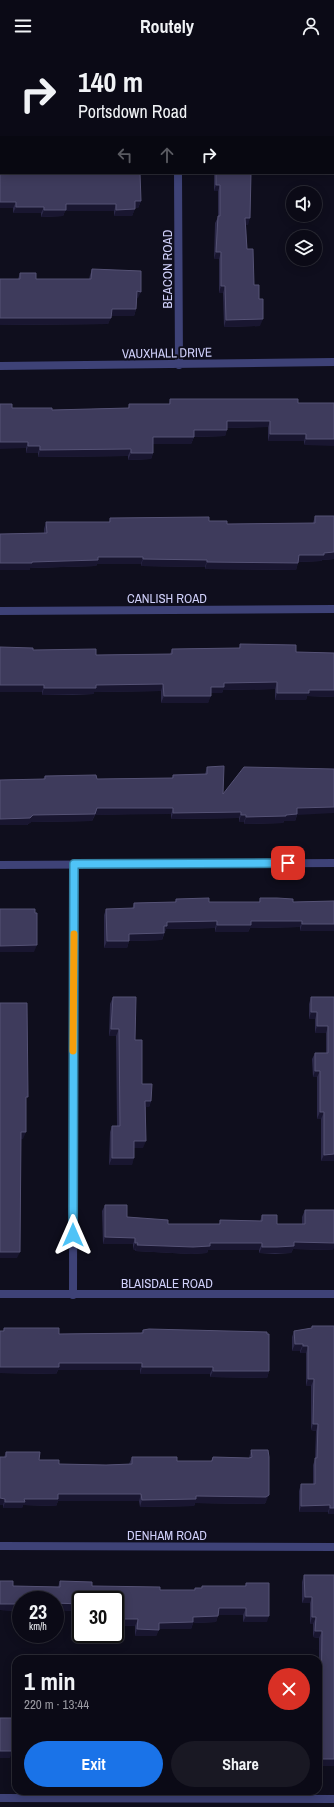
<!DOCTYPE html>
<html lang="en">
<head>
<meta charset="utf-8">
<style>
	:root { --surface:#0b0a16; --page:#191823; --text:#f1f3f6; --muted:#9a9aa1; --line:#2b2b35; --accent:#1a73e8 }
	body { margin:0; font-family:"Archivo Narrow",sans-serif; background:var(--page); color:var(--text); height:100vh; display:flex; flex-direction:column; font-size:15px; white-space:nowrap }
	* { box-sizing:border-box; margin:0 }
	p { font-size:13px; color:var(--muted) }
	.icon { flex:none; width:22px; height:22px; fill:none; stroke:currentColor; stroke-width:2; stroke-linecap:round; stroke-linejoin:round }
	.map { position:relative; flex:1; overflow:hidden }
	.drawer { position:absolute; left:12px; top:1603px; width:310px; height:140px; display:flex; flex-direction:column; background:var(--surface); border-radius:12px; box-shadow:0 2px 10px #0003,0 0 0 1px var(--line) }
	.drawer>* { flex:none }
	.guide { position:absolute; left:0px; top:0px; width:334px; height:122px; box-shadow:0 2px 10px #0003,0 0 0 1px var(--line); background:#0b0a16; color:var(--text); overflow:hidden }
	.fabs { position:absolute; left:286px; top:134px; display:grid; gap:8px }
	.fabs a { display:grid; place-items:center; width:36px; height:36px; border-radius:50%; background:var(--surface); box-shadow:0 2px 10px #0003,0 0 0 1px var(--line); font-size:20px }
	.speed { position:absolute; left:12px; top:1539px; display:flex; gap:8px; font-size:20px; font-weight:700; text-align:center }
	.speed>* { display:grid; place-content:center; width:52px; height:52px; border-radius:50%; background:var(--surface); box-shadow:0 2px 10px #0003,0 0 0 1px var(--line); line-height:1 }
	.speed small { font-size:10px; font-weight:400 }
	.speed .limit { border:2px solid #111; border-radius:6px; background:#fff; color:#111 }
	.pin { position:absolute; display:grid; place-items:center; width:34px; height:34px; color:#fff; margin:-17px; border-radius:8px; box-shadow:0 2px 6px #0006 }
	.me { position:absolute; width:44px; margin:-22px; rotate:0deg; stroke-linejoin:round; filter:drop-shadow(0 0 3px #0008) }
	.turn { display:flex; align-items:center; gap:14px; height:84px; padding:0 12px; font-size:18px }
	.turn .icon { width:52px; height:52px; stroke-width:2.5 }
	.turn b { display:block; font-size:28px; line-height:34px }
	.lanes { display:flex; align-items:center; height:38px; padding:0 12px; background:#0003; justify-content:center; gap:20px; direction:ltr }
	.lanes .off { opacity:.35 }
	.round { display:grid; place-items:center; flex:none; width:42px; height:42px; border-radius:21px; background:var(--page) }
	.head { display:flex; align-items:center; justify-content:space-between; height:68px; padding:0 12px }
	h1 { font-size:24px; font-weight:800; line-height:30px }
	.cta { display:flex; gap:8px; margin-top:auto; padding:8px 12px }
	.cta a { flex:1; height:46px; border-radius:24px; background:var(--accent); color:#fff; font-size:16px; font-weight:800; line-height:46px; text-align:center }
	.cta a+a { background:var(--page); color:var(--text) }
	header { display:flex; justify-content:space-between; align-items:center; height:52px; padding:0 12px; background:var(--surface); font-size:18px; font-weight:800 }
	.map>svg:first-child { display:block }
</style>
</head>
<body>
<header><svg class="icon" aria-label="menu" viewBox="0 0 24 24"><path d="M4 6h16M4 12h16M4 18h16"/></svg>Routely<svg class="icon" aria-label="person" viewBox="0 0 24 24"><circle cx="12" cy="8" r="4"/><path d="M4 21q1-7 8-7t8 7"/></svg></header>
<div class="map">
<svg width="334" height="1755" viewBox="0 0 334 1755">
	<rect width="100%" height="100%" fill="#0f0e1d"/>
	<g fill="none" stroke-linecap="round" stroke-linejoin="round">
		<path stroke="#3e4277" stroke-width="8" d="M 0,69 L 1,69
			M 178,121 L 179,313
			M 0,314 L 334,310
			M 0,559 L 334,557
			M 0,813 L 334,811
			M 0,1242 L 334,1242
			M 73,1243 L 74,813
			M 0,1494 L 334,1495
			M 0,1746 L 334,1747"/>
	</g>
	<path fill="#2c2949" d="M 0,112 L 141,149 L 138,156 L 135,156 L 132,164 L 114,164 L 114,159 L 65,159 L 63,164 L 41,165 L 41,161 L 13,161 L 13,156 L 0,156 Z
		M 214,121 L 251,121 L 248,173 L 246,173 L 247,197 L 254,233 L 259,247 L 260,274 L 224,275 L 223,241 L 219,241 L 219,207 L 214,207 L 215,171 L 218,165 L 218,139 L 214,139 Z
		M 92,217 L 138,246 L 137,246 L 136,257 L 134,264 L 111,264 L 108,272 L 0,273 L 0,227 L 18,227 L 20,221 L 36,227 L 89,227 L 90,223 Z
		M 170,347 L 298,351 L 334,351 L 304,393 L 304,389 L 268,389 L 268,375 L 227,376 L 225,384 L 194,385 L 191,392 L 153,392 L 153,401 L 151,407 L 128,408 L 128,404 L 38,405 L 38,401 L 26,401 L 26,396 L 12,356 L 52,358 L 128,356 L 129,352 L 169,352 Z
		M 315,464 L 334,507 L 322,508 L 321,509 L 298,510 L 296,518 L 205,517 L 205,515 L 141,514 L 141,512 L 97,512 L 96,514 L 30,516 L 30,518 L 0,518 L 44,481 L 44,477 L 46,470 L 109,470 L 110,466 L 209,469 L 227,472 L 313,471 Z
		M 240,592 L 296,600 L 334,601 L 334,645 L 307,644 L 306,648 L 275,648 L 275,637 L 223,638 L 222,641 L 211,641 L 208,651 L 161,651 L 161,639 L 94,640 L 94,642 L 73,643 L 42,643 L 42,640 L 0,640 L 0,595 L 33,598 L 96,603 L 170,602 L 172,597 L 239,596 Z
		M 207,715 L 223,742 L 297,763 L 295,769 L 284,769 L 283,771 L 244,772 L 244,770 L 239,770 L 239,766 L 171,767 L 171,762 L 130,762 L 95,763 L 92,769 L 31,770 L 27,773 L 0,773 L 0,728 L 43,727 L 45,724 L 97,727 L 172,726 L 173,723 L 205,722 Z
		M 260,846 L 293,850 L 334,849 L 300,879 L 300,875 L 250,876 L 248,880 L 215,880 L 215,876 L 166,877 L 162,888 L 129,889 L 127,896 L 104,896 L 104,863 L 106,857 L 132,857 L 134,851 L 175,850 L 176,847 L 209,850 L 259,850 Z
		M 113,945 L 135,988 L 142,1032 L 151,1049 L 149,1055 L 146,1055 L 143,1096 L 134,1096 L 132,1113 L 109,1113 L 110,1080 L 112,1074 L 117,1074 L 116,984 L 109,984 L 110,952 Z
		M 311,945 L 334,945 L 334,1109 L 321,1109 L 321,1067 L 317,1067 L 317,1025 L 313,1025 L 312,1007 L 315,1001 L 326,1001 L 326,981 L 315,981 L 315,967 L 309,967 L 309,952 Z
		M 105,1153 L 127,1165 L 168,1172 L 219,1172 L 220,1168 L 260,1169 L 262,1163 L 277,1172 L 302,1172 L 302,1165 L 305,1158 L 333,1198 L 293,1197 L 291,1201 L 275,1202 L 259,1201 L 259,1198 L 208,1198 L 207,1201 L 191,1202 L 135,1199 L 135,1198 L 133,1197 L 133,1192 L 103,1192 L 102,1159 Z
		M 312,1274 L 334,1274 L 334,1462 L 328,1462 L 328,1460 L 299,1460 L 299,1439 L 301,1432 L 313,1432 L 313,1413 L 315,1407 L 316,1379 L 311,1378 L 311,1334 L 306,1334 L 306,1301 L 300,1301 L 300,1299 L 292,1299 L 292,1285 L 294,1279 L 311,1277 Z
		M 4,1276 L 59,1282 L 141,1281 L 143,1278 L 269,1319 L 267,1326 L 210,1325 L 210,1322 L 140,1322 L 140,1318 L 58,1318 L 56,1322 L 0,1321 L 0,1279 L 3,1279 Z
		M 251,1398 L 266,1450 L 264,1452 L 195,1451 L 194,1454 L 140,1455 L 139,1449 L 58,1449 L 56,1454 L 23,1453 L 22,1456 L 3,1456 L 4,1405 L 6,1400 L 39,1408 L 59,1412 L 106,1413 L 129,1412 L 132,1405 L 177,1409 L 211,1409 L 213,1405 L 249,1406 Z
		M 304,1523 L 334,1523 L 334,1714 L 318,1714 L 318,1657 L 319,1657 L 319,1586 L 313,1585 L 313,1572 L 310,1572 L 310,1551 L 302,1551 L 302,1530 Z
		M 0,1529 L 13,1534 L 58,1535 L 60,1529 L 92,1534 L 160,1538 L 194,1538 L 195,1536 L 201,1536 L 202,1534 L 245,1534 L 246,1531 L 267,1570 L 243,1570 L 243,1563 L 218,1563 L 216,1570 L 193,1571 L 191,1577 L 159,1577 L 156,1584 L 135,1584 L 135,1574 L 115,1573 L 115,1548 L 81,1548 L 81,1559 L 55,1558 L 21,1548 L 21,1559 L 0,1558 Z"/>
	<path fill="#191630" d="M 0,16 L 1,16 L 1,23 L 0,23 Z
		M 216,133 L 220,133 L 218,139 L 214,139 Z
		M 135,149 L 141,149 L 138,156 L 132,156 Z
		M 0,150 L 16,150 L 13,156 L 0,156 Z
		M 66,152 L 116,152 L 114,159 L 65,159 L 63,164 L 41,165 L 44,158 Z
		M 16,155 L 44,155 L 41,161 L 13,161 Z
		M 135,157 L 132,164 L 114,164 L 116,158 Z
		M 245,166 L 250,166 L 248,173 L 243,173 Z
		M 216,200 L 221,200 L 219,207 L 214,207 Z
		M 221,234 L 225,234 L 223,241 L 219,241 Z
		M 137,239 L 141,240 L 138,246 L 134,246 Z
		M 112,257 L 136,257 L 134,264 L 109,264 Z
		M 0,266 L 111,266 L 108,272 L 0,273 Z
		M 263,267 L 260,274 L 224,275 L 226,268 Z
		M 227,369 L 270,369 L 268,375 L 225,376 Z
		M 194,378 L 227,378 L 225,384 L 191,385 Z
		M 270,382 L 306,382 L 304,389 L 268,389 Z
		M 153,385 L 194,385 L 191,392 L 151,392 Z
		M 306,387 L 334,387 L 334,394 L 304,393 Z
		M 0,390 L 28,390 L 26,396 L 0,397 Z
		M 28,394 L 40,394 L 38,401 L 26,401 Z
		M 131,397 L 128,404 L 38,405 L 40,398 Z
		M 131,401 L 153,401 L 151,407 L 128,408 Z
		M 334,500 L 334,507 L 322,508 L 321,509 L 297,510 L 299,503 Z
		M 98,505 L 143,505 L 141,512 L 97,512 L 96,514 L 30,516 L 30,518 L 0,518 L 0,511 Z
		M 143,507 L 207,508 L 205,515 L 141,514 Z
		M 207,510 L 298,511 L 296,518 L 205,517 Z
		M 277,630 L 275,637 L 223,638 L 222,641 L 208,641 L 211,635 L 224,631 Z
		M 163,632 L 161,639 L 94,640 L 94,642 L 42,643 L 44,636 L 96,633 Z
		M 0,633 L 44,633 L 42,640 L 0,640 Z
		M 309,638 L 334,638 L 334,645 L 307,644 L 306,648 L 275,648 L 277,641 Z
		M 164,644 L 211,644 L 208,651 L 161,651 Z
		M 334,755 L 334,761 L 297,763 L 295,769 L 284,769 L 283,771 L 244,772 L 246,765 L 286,763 L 297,756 Z
		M 97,756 L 173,756 L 171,762 L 95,763 Z
		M 241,760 L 239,766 L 171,767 L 173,761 Z
		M 95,762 L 92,769 L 31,770 L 27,773 L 0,773 L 0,767 L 33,763 Z
		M 241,763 L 246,763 L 244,770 L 239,770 Z
		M 217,869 L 215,876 L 166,877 L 165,880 L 162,880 L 164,874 L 167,870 Z
		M 251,869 L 302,869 L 300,875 L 250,876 L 248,880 L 215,880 L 217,873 Z
		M 302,872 L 334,872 L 334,879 L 300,879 Z
		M 164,881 L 162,888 L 127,889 L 129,882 Z
		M 107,889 L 129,889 L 127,896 L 104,896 Z
		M 37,893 L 34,900 L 0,900 L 0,894 Z
		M 311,960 L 317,960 L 315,967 L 309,967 Z
		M 317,974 L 328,974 L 326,981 L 315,981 Z
		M 111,977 L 119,977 L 116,984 L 109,984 Z
		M 315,1019 L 320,1019 L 317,1025 L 313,1025 Z
		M 145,1049 L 151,1049 L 149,1055 L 143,1055 Z
		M 320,1060 L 324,1060 L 321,1067 L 317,1067 Z
		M 21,1080 L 26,1080 L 23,1087 L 19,1087 Z
		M 134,1089 L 146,1089 L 143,1096 L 132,1096 Z
		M 334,1102 L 334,1109 L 321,1109 L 324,1103 Z
		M 112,1106 L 134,1106 L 132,1113 L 109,1113 Z
		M 105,1185 L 135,1186 L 133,1192 L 103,1192 Z
		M 294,1190 L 334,1191 L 334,1196 L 333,1198 L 293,1197 L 291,1201 L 259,1201 L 262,1195 Z
		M 135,1191 L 138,1191 L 135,1198 L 133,1197 Z
		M 210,1191 L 262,1191 L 259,1198 L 208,1198 L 207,1201 L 191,1202 L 135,1199 L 137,1193 Z
		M 0,1200 L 20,1200 L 17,1206 L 0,1206 Z
		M 295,1292 L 303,1292 L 300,1299 L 292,1299 Z
		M 303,1294 L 308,1294 L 306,1301 L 300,1301 Z
		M 59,1311 L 142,1311 L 140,1318 L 58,1318 L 56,1322 L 0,1321 L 0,1315 Z
		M 142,1315 L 213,1315 L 210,1322 L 140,1322 Z
		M 213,1319 L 269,1319 L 267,1326 L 210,1325 Z
		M 308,1327 L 314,1327 L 311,1334 L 306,1334 Z
		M 313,1372 L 318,1372 L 316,1379 L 311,1378 Z
		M 58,1442 L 141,1442 L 139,1449 L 58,1449 L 56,1454 L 23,1453 L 22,1456 L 3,1456 L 5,1450 Z
		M 269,1443 L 266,1450 L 264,1452 L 195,1451 L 194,1454 L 140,1455 L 142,1448 L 196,1444 Z
		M 0,1446 L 5,1447 L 3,1453 L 0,1453 Z
		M 330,1453 L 328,1460 L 299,1460 L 301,1454 Z
		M 330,1456 L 334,1456 L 334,1462 L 328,1462 Z
		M 305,1545 L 312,1545 L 310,1551 L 302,1551 Z
		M 55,1551 L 81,1552 L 81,1559 L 55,1558 Z
		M 0,1552 L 21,1552 L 21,1559 L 0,1558 Z
		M 219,1556 L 246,1556 L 243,1563 L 216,1563 Z
		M 218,1564 L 216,1570 L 193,1571 L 191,1577 L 156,1577 L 159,1571 L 193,1565 Z
		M 246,1564 L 269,1564 L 267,1570 L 243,1570 Z
		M 312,1565 L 316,1565 L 313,1572 L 310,1572 Z
		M 115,1567 L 138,1567 L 135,1574 L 115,1573 Z
		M 137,1577 L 159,1578 L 156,1584 L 135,1584 Z
		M 315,1579 L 322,1579 L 319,1586 L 313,1585 Z
		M 13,1694 L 16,1694 L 16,1700 L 12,1700 L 10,1706 L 0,1706 L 0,1699 Z
		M 318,1707 L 334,1707 L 334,1714 L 318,1714 Z"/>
	<path fill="#3e3b5c" stroke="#555275" d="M 0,0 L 196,0 L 196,1 L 1,1 L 1,16 L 0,16 Z
		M 0,112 L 1,112 L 1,121 L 140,121 L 141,149 L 135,149 L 135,157 L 116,158 L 116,152 L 66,152 L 66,158 L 44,158 L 44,155 L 16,155 L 16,150 L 0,150 Z
		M 216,121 L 251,121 L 250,166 L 245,166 L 247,197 L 253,197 L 254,233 L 259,233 L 259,247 L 263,247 L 263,267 L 226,268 L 225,234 L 221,234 L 221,200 L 216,200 L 218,164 L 220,164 L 220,133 L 216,133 Z
		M 92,217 L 141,219 L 141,240 L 137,239 L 136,257 L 112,257 L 111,266 L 0,266 L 0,227 L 20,227 L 20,221 L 36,221 L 36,227 L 91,227 Z
		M 170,347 L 298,347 L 298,351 L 334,351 L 334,387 L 306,387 L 306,382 L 270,382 L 270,369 L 227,369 L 227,378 L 194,378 L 194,385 L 153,385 L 153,401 L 131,401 L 131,397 L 40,398 L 40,394 L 28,394 L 28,390 L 0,390 L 0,352 L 12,352 L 12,356 L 52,356 L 52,358 L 129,356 L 129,352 L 170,352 Z
		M 315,464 L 334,464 L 334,500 L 324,501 L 324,503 L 299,503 L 298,511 L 207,510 L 207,508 L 143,507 L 143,505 L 98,505 L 98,508 L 32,510 L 32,511 L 0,511 L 0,482 L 47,481 L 46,470 L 110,470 L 110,466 L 209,465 L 209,469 L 227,469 L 227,472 L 315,471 Z
		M 240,592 L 296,593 L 296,600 L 334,601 L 334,638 L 309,638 L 309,641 L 277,641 L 277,630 L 224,631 L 224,635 L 211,635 L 211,644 L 164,644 L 163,632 L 96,633 L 96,636 L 44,636 L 44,633 L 0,633 L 0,595 L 33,596 L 33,598 L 96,597 L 96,603 L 172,602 L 172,597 L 240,596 Z
		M 224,714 L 223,742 L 244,715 L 334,717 L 334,755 L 297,756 L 297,762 L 286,763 L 286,764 L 246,765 L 246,763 L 241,763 L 241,760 L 173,761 L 173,756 L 97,756 L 95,762 L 33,763 L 30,766 L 0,767 L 0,728 L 45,727 L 45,724 L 96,723 L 97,727 L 173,726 L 173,723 L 207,722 L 207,715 Z
		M 209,846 L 209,850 L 260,850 L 260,846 L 277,846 L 293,847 L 293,850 L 334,849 L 334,872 L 302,872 L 302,869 L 251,869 L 251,873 L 217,873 L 217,869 L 167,870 L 167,874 L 164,874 L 164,881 L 129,882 L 129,889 L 107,889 L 106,857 L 134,856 L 134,851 L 176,850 L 176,847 Z
		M 0,857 L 35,857 L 35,861 L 37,861 L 37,893 L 0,894 Z
		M 113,945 L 136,945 L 135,988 L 142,988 L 142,1032 L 152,1032 L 151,1049 L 145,1049 L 146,1089 L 134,1089 L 134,1106 L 112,1106 L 112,1074 L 120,1074 L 119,977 L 111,977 Z
		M 311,945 L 334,945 L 334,1102 L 324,1103 L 324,1060 L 320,1060 L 320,1019 L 315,1019 L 315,1001 L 328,1001 L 328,974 L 317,974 L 317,960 L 311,960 Z
		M 0,951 L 27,951 L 28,1045 L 26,1045 L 26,1080 L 21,1080 L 20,1200 L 0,1200 Z
		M 105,1153 L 127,1153 L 127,1165 L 168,1168 L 168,1172 L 220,1172 L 220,1168 L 262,1169 L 262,1163 L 277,1163 L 277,1172 L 305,1172 L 305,1158 L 334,1158 L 334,1191 L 294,1190 L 294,1194 L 277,1195 L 262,1195 L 262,1191 L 210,1191 L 210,1194 L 193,1195 L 137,1193 L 138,1191 L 135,1191 L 135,1186 L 105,1185 Z
		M 312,1274 L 334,1274 L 334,1456 L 330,1456 L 330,1453 L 301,1454 L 301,1432 L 315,1432 L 315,1406 L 317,1406 L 318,1372 L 313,1372 L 314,1327 L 308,1327 L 308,1294 L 303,1294 L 303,1292 L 295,1292 L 294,1279 L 312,1276 Z
		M 4,1276 L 59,1276 L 59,1282 L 143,1281 L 143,1278 L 149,1277 L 267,1280 L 267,1282 L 269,1282 L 269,1319 L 213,1319 L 213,1315 L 142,1315 L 142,1311 L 59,1311 L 59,1315 L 0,1315 L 0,1279 L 4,1279 Z
		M 251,1398 L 268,1398 L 269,1405 L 269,1443 L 266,1445 L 196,1444 L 196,1447 L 142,1448 L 141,1442 L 58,1442 L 58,1447 L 24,1447 L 25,1450 L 5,1450 L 5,1447 L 0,1446 L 0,1405 L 6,1405 L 6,1400 L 40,1400 L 39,1408 L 59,1408 L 59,1412 L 106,1413 L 132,1412 L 132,1405 L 177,1405 L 177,1409 L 212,1409 L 213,1405 L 249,1406 L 252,1405 Z
		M 304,1523 L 334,1523 L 334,1707 L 318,1707 L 318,1657 L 321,1657 L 322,1579 L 315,1579 L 316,1565 L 312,1565 L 312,1545 L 305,1545 Z
		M 0,1529 L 13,1529 L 13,1534 L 60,1535 L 60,1529 L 92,1530 L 92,1534 L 160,1535 L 160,1538 L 195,1538 L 195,1536 L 202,1536 L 202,1534 L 246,1534 L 246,1531 L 269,1531 L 269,1564 L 246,1564 L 246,1556 L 219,1556 L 218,1564 L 193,1565 L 193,1570 L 159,1571 L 159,1578 L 137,1577 L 138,1567 L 115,1567 L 115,1548 L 81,1548 L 81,1552 L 55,1551 L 55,1548 L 21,1548 L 21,1552 L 0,1552 Z
		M 0,1666 L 16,1666 L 16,1694 L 13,1694 L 13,1699 L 0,1699 Z"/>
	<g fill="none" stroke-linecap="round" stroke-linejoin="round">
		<defs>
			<path id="route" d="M 73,1183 L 74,812 L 288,811"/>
		</defs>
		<use href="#route" stroke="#337fa1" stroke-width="10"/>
		<use href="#route" stroke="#4fc3f7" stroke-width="7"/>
		<path stroke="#f59e0b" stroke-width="7" d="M 73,999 L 74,882"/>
	</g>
	<g text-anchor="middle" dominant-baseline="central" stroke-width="4" stroke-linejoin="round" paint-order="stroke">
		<g font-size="13" fill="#d0d0fa" stroke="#0f0e1d">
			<text transform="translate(167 217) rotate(-90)">BEACON ROAD</text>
			<text transform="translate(167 301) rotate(-1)">VAUXHALL DRIVE</text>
			<text x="167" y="546">CANLISH ROAD</text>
			<text x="167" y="1231">BLAISDALE ROAD</text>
			<text x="167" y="1483">DENHAM ROAD</text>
		</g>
	</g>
</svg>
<div class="fabs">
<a><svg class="icon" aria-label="sound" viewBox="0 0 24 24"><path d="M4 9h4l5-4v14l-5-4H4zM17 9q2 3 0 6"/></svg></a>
<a><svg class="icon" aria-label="layers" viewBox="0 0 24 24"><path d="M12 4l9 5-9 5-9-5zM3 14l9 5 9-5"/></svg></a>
</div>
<div class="speed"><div>23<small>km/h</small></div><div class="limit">30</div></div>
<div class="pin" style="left:288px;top:811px;background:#d93025"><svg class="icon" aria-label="arrive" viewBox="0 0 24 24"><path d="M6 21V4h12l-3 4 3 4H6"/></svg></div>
<svg class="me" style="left:73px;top:1183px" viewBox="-20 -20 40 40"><path d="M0-17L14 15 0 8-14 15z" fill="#4fc3f7" stroke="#fff" stroke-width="4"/></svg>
<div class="guide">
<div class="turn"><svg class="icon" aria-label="right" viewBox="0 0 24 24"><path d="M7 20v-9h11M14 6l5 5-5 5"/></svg><div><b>140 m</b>Portsdown Road</div></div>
<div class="lanes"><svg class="icon off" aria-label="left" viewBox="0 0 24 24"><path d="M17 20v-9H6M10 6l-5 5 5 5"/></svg><svg class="icon off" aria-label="ahead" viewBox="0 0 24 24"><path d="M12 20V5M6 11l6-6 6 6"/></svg><svg class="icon" aria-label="right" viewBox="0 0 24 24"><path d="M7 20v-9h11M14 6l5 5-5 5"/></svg></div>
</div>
<section class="drawer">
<div class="head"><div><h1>1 min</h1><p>220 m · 13:44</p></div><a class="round" style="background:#d93025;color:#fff"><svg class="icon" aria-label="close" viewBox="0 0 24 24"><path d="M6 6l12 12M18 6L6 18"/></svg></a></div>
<div class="cta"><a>Exit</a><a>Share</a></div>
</section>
</div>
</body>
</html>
